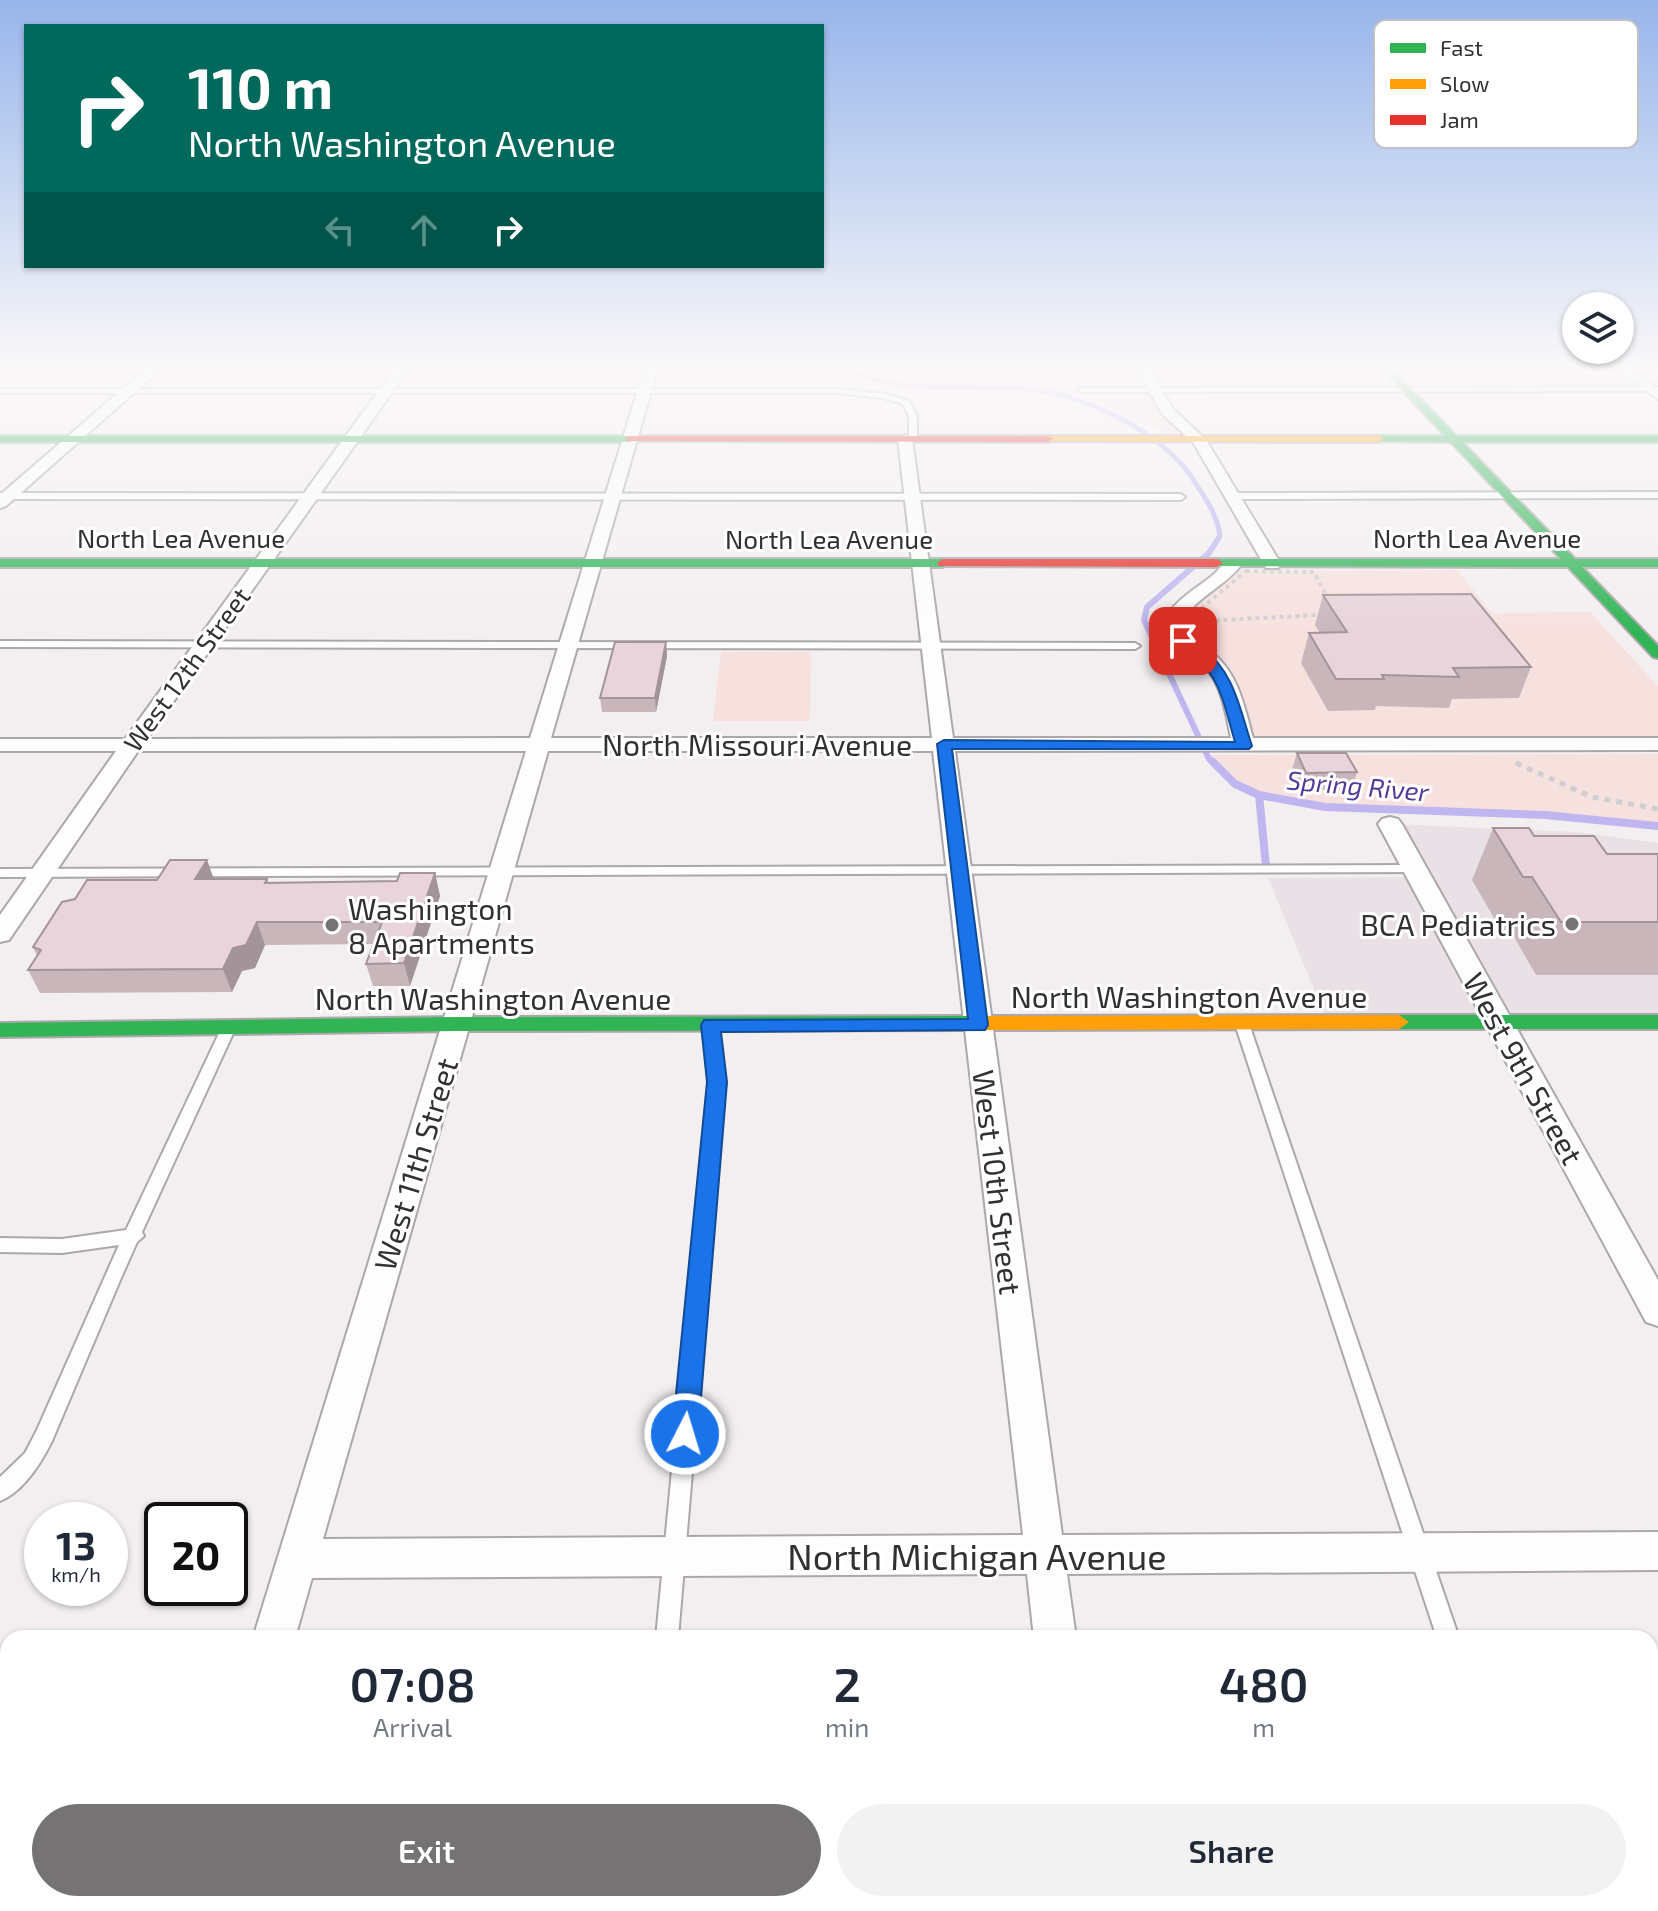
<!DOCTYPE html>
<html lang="en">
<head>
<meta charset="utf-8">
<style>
	:root { --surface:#fff; --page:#f2f2f3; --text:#1f2937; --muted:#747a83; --accent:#767375 }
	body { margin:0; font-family:"Exo 2",sans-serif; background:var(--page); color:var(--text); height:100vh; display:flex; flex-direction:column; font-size:30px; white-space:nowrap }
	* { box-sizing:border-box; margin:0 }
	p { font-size:26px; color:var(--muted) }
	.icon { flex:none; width:44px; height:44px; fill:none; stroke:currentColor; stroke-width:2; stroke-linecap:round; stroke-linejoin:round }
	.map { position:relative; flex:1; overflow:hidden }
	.panel { position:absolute; left:0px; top:1630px; width:1658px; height:282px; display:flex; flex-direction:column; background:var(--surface); border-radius:24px 24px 0 0; box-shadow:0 2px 6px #0004 }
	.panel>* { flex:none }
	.top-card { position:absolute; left:24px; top:24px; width:800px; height:244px; border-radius:0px; box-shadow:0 2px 6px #0004; background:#00695c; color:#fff; overflow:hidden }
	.controls { position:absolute; left:1562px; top:292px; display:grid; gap:16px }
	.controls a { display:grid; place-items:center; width:72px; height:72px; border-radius:50%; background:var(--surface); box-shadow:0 2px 6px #0004; font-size:40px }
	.speed { position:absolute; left:24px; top:1502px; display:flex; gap:16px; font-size:40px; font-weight:700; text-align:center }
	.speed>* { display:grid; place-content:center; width:104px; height:104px; border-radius:50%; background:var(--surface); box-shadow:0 2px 6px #0004; line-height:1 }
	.speed small { font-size:20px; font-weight:400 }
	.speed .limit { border:4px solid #111; border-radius:12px; background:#fff; color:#111 }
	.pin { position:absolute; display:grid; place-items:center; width:68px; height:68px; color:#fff; margin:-34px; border-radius:16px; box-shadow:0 4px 12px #0006 }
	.me { position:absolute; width:88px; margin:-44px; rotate:5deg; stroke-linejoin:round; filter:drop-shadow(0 0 6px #0008) }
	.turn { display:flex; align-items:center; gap:28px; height:168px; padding:0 32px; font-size:36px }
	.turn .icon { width:104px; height:104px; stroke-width:2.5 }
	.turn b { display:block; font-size:56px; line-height:68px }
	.lanes { display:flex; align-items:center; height:76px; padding:0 32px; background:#0003; justify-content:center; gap:40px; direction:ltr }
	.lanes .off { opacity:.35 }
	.eta { display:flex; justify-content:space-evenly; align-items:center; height:136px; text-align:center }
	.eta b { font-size:48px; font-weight:600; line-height:56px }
	.action { display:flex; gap:16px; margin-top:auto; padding:16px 32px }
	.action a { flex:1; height:92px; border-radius:48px; background:var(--accent); color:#fff; font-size:32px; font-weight:600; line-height:92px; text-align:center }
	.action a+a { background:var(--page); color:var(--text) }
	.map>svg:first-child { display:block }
</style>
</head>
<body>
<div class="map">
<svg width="1658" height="1911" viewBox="0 0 1658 1911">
	<rect width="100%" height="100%" fill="#f3eff1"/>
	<path fill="#eae1e6" d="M 1390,824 L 1578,832 L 1658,843 L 1658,1022 L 1328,1023 L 1268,878 L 1419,877 Z"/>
	<path fill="#f7e1df" d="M 851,367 L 977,367 L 981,381 L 1154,388 L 1194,434 L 1172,435 L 1071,392 L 1014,385 L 920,385 L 886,379 Z
		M 1457,570 L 1492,613 L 1590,612 L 1658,686 L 1658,744 L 1244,746 L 1203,655 L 1173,618 L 1228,571 Z
		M 721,652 L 811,652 L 810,721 L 713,721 Z
		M 1658,754 L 1658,826 C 1577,816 1497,813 1416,810 C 1365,808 1307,813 1259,795 C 1238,787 1218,775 1207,755 Z"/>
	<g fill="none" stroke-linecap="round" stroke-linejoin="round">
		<path stroke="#bfb6f0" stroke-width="5" d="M 840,367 C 905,397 959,383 1027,389 C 1083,394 1158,430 1191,476 C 1203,495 1217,513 1220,536 L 1217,541"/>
		<path stroke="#bfb6f0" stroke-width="6" d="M 1215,764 L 1209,759 L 1144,620 L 1147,607 L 1209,553 L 1218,539"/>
		<path stroke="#bfb6f0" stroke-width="8" d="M 1213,762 L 1235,784 L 1259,795 L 1325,807 L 1545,815 L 1658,826
			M 1259,795 L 1266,866"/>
		<defs>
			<path id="lane" d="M 1658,387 L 1658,391 L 1082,392 L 1078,390 L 1082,388 Z
				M 0,389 L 838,389 L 884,394 L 909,401 L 917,416 L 917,439 L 913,441 L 909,439 L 909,416 L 903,404 L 883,398 L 838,393 L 0,393 Z
				M 1658,492 L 1658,498 L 1232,499 L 1228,496 L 1232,493 Z
				M 0,493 L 1181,494 L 1185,497 L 1181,500 L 0,499 Z
				M 0,641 L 1135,643 L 1140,646 L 1135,649 L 0,647 Z
				M 1415,865 L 1420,866 L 1421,869 L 1420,872 L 0,877 L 0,869 Z
				M 1242,1019 L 1249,1024 L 1459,1638 L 1437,1638 L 1235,1024 Z
				M 710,1020 L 715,1021 L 717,1025 L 725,1082 L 678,1638 L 656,1638 L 709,1082 L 703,1025 L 705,1021 Z
				M 229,1022 L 234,1023 L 236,1027 L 142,1232 L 144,1236 L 137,1242 L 121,1278 L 52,1441 C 41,1463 24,1491 0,1501 L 0,1477 L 25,1453 L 37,1430 L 119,1245 L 62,1253 L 0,1252 L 0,1238 L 62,1239 L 126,1230 L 222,1027 L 224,1023 Z
				M 630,1904 L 656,1904 L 655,1911 L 629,1911 Z
				M 1523,1904 L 1549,1904 L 1552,1911 L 1526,1911 Z"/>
			<path id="street" d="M 148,367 L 163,367 L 6,506 L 0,508 L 0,495 Z
				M 396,367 L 410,367 L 147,739 L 530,738 L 645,367 L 658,367 L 551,738 L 932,738 L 898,439 L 905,435 L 912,439 L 953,738 L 1231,738 C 1226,714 1222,684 1204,666 C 1189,651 1172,645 1162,626 C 1172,601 1192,592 1213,575 C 1220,569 1224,561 1233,559 L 1242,564 C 1224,588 1192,598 1180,626 C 1189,639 1204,645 1215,655 C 1239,676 1245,709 1253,738 L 1658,738 L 1658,750 L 955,751 L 1062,1535 L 1658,1532 L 1658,1570 L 1067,1574 L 1076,1638 L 1034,1638 L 1027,1574 L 312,1578 L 295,1638 L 253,1638 L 526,751 L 138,751 L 9,940 L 0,942 L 0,915 L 116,751 L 0,751 L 0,739 L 125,739 ZM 548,751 L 933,751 L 1023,1535 L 323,1539 Z
				M 1136,367 L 1148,367 L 1173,409 L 1206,440 L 1281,564 L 1278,568 L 1266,568 L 1193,442 L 1162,414 Z
				M 1614,367 L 1628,367 L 1658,389 L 1658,399 Z
				M 1390,817 L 1398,819 L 1402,824 L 1658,1280 L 1658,1326 L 1646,1322 L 1378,824 L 1382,819 Z
				M 172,1904 L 218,1904 L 217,1911 L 169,1911 Z
				M 1066,1904 L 1112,1904 L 1114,1911 L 1066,1911 Z"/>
			<path id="fast" d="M 1381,367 L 1390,367 L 1456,436 L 1658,436 L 1658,442 L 1462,442 L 1575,559 L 1658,559 L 1658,567 L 1582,567 L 1658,646 L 1658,658 L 1653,657 L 1568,567 L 1213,566 L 1211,563 L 1217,559 L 1561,559 L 1451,442 L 1375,441 L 1374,439 L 1379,436 L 1445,436 Z
				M 0,436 L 630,436 L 635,439 L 630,442 L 0,442 Z
				M 0,559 L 943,559 L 949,563 L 943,567 L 0,567 Z
				M 1399,1015 L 1658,1015 L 1658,1029 L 1399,1029 L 1389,1022 Z
				M 971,1016 L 981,1023 L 971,1030 L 457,1031 L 0,1037 L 0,1023 L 457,1017 Z"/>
			<path id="slow" d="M 1048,436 L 1379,436 L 1384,439 L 1379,442 L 1044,441 L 1043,439 Z
				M 1399,1015 L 1409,1022 L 1399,1029 L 971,1030 L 961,1023 L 971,1016 Z"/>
			<path id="jam" d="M 630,436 L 1048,436 L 1053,439 L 1048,442 L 626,441 L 626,437 Z
				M 943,559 L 1217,559 L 1223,563 L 1217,567 L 939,566 L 937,563 Z"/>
		</defs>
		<use href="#lane" stroke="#aca8aa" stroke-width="4"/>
		<use href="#street" stroke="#aca8aa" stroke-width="4"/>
		<use href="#fast" stroke="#aca8aa" stroke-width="4"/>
		<use href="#slow" stroke="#aca8aa" stroke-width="4"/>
		<use href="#jam" stroke="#aca8aa" stroke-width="4"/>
		<path stroke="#d0cfd0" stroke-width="3" stroke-dasharray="3 3" stroke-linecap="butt" d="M 881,367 C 939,398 1008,376 1070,389"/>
		<path stroke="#d0cfd0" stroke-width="4" stroke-dasharray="4 4" stroke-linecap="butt" d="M 1246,571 L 1314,572 L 1336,614 L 1185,622 Z
			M 1516,763 L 1519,764"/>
		<path stroke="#d0cfd0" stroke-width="5" stroke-dasharray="6 6" stroke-linecap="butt" d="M 1516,763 L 1592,797 L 1658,809"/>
		<use href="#lane" fill="#fdfdfd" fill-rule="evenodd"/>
		<use href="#street" fill="#fdfdfd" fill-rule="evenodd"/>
		<use href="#fast" fill="#30b455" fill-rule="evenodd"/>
		<use href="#slow" fill="#ff9f0a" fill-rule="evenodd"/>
		<use href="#jam" fill="#e5322d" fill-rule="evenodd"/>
	</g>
	<path fill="#c8b6bb" d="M 1323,595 L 1531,667 L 1519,698 L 1452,699 L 1449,708 L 1376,706 L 1375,710 L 1328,711 L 1301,663 L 1309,633 L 1320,633 L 1315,625 Z
		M 666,642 L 667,656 L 656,712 L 602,712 L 600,698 Z
		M 1297,753 L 1357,772 L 1352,790 L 1302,790 L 1292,770 Z
		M 1493,828 L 1534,836 L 1607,854 L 1658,854 L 1658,975 L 1536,975 L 1510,930 L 1501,930 L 1472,880 Z
		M 435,873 L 440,896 L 410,986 L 373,986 L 366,964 L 374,944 L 265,945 L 255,968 L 242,971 L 232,992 L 40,993 L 28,970 L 37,956 L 33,947 L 157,880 L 267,879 L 269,883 L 397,881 Z"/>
	<path fill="#a29499" d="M 666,642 L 667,656 L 656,712 L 655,698 Z
		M 207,860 L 215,882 L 195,879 Z
		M 435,873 L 440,896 L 410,986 L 404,963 Z
		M 257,922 L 265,945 L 255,968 L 242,971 L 232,992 L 223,969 L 233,948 Z"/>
	<path fill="#e8d4da" stroke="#a29499" stroke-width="2" d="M 1471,594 L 1531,667 L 1453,668 L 1459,677 L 1382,675 L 1384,679 L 1336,679 L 1309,633 L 1347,632 L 1323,595 Z
		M 615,642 L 666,642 L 655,698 L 600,698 Z
		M 1297,753 L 1346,753 L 1357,772 L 1306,773 Z
		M 1493,828 L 1529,828 L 1534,836 L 1594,836 L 1607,854 L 1658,854 L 1658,922 L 1561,922 L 1532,877 L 1523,877 Z
		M 170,860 L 207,860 L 195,879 L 267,879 L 265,883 L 397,881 L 400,873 L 435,873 L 404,963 L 366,964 L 382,922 L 257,922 L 246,945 L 233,948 L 223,969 L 28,970 L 41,950 L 33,947 L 62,902 L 75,899 L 87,880 L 157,880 Z"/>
	<linearGradient id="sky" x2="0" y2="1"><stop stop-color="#97b5eb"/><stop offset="0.58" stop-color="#faf8f9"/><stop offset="1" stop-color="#faf8f9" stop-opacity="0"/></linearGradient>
	<rect width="1658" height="634" fill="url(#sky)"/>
	<path fill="#1a73e8" stroke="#114b97" stroke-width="2" d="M 1178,638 C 1188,637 1193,641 1201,647 C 1234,670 1240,710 1252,746 L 1249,749 L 952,749 L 988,1025 L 985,1030 L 721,1032 L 727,1082 L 698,1434 L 694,1443 L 685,1446 L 676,1443 L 672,1434 L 707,1082 L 701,1025 L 704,1020 L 968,1019 L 937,744 L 944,740 L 1235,742 C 1221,695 1221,673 1178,643 Z"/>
	<g fill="#767375" stroke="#fff" stroke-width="3">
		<circle cx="1572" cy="924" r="8"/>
		<circle cx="332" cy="925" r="8"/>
	</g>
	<g text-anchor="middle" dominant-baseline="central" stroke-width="6" stroke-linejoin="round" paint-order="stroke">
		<g font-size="26" fill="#333032" stroke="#fff">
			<text x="181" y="537">North Lea Avenue</text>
			<text x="1477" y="537">North Lea Avenue</text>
			<text x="829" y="538">North Lea Avenue</text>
			<text transform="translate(186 669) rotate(-54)">West 12th Street</text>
		</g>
		<g font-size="26" font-style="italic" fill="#503a97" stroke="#fff">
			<text transform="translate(1358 785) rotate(5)">Spring River</text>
		</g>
		<g font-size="30" fill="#333032" stroke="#fff">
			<text x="757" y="744">North Missouri Avenue</text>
			<text x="1189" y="996">North Washington Avenue</text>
			<text x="493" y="998">North Washington Avenue</text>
			<text transform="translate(1524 1068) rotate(61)">West 9th Street</text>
			<text transform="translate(415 1164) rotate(-73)">West 11th Street</text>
			<text transform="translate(998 1182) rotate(83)">West 10th Street</text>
		</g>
		<g font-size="30" fill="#333032" stroke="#fff" text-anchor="start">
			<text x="348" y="908">Washington<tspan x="348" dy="34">8 Apartments</tspan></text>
			<text x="1556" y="924" text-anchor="end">BCA Pediatrics</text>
		</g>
		<g font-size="36" fill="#333032" stroke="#fff">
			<text x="977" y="1555">North Michigan Avenue</text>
		</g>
	</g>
	<rect x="1374" y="20" width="264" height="128" rx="12" fill="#fff" stroke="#c2c1c2" stroke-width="2"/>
	<rect x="1390" y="43" width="36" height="10" fill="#30b455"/>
	<rect x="1390" y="79" width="36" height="10" fill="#ff9f0a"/>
	<rect x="1390" y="115" width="36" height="10" fill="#e5322d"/>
	<g font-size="22" fill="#333032">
		<text x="1440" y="56">Fast</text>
		<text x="1440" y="92">Slow</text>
		<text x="1440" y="128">Jam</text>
	</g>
</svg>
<div class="controls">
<a><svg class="icon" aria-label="layers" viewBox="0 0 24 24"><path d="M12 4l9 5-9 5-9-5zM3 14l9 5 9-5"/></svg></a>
</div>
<div class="speed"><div>13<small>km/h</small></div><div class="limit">20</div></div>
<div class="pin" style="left:1183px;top:641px;background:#d93025"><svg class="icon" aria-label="arrive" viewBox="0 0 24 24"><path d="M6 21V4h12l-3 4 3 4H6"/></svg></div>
<svg class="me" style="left:685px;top:1434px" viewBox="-20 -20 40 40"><circle r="17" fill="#1a73e8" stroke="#fff" stroke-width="3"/><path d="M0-11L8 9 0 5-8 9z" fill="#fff"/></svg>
<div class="top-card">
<div class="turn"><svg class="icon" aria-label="right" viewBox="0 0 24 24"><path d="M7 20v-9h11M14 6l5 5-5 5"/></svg><div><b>110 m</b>North Washington Avenue</div></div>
<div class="lanes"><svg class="icon off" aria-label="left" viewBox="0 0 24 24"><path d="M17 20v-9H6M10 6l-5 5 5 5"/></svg><svg class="icon off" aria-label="ahead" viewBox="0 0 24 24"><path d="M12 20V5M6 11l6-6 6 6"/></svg><svg class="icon" aria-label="right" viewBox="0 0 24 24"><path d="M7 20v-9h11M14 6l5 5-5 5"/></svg></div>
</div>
<section class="panel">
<div class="eta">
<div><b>07:08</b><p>Arrival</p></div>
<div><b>2</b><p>min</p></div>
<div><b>480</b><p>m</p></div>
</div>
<div class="action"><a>Exit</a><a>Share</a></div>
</section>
</div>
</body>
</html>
